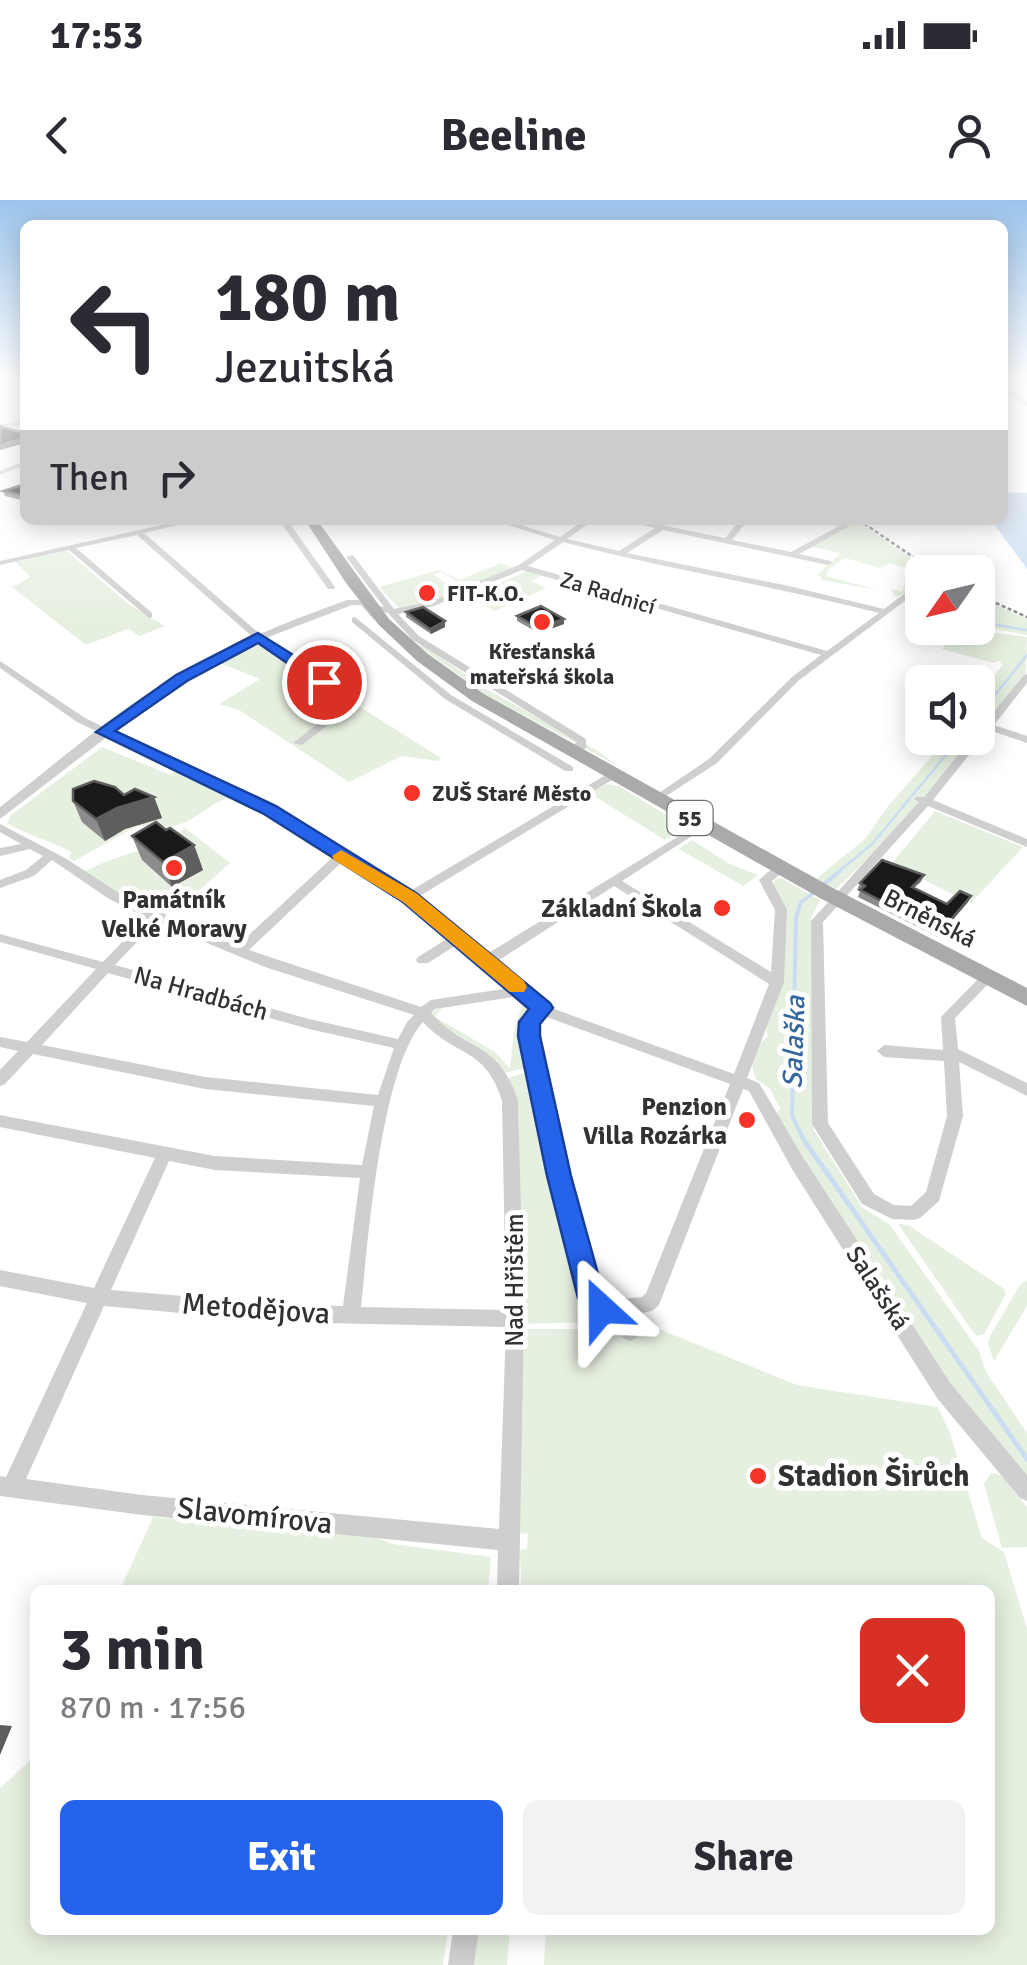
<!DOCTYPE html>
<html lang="en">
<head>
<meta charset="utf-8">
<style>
	:root { --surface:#fff; --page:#f2f2f3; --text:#2b2b33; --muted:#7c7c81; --accent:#2563eb }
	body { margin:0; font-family:Signika,sans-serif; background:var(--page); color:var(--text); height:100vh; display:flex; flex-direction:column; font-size:38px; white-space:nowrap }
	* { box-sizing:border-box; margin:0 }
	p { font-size:32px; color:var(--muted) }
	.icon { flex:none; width:55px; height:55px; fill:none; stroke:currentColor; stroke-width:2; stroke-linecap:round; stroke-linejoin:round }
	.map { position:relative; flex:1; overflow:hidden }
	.drawer { position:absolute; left:30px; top:1385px; width:965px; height:350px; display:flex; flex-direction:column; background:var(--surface); border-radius:15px; box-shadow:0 5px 25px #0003 }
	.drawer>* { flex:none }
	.guide { position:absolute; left:20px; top:20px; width:988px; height:305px; border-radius:15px; box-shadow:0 5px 25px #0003; background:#fff; color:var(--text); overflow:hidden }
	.needle { width:65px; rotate:236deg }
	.buttons { position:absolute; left:905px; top:355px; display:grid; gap:20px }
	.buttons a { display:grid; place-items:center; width:90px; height:90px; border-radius:15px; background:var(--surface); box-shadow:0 5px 25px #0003; font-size:50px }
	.pin { position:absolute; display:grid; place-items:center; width:85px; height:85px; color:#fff; margin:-42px; border:5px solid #fff; border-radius:50%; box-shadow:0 2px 10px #0007 }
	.me { position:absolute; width:110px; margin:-55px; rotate:336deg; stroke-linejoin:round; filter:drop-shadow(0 0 8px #0008) }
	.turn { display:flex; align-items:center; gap:35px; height:210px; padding:0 30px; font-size:45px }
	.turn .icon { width:130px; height:130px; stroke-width:2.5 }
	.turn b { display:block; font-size:70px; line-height:85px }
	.then { display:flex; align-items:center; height:95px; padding:0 30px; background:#0003; gap:20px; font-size:38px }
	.round { display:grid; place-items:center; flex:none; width:105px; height:105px; border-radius:15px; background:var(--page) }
	.headline { display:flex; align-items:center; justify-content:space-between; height:170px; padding:0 30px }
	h1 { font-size:60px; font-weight:800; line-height:75px }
	.action { display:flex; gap:20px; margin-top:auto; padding:20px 30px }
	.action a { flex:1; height:115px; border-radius:15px; background:var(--accent); color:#fff; font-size:40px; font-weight:800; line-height:115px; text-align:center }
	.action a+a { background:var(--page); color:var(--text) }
	.status { display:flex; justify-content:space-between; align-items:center; height:70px; padding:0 50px; background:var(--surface); direction:ltr }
	.status svg { height:28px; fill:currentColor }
	header { display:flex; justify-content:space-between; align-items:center; height:130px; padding:0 30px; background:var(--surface); font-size:45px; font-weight:800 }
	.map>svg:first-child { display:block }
</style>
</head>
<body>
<div class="status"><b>17:53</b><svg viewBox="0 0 49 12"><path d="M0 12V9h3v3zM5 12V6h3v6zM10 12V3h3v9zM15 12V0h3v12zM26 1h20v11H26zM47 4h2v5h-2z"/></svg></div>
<header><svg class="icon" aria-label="back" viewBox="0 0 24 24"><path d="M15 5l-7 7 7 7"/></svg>Beeline<svg class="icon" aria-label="person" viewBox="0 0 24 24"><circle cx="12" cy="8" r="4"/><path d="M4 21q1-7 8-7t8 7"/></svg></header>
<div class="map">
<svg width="1027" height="1765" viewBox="0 0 1027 1765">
	<rect width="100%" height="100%" fill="#fff"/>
	<path fill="#e6f0e0" d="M 826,320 L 855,320 L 932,372 L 922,372 L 922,391 L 922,387 L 896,397 L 890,389 L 902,391 L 911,370 L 890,363 L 880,368 L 845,358 L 828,370 L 826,376 L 879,390 L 820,380 L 822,377 L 817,375 L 841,353 L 812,347 L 839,329 Z
		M 67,351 L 127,403 L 165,426 L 140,436 L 128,429 L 86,445 L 12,387 L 31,377 L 15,362 Z
		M 501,363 L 516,369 L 469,388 L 441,372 L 433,374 L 456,391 L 433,402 L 400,409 L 379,387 L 439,370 L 459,380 Z
		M 527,371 L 543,374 L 531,381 L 546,388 L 495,411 L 469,396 Z
		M 978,397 L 1027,419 L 1027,435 L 978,426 Z
		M 957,428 L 1027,437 L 1026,473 L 978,533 L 978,499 L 1002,465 L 1000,461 L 993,463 L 942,449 Z
		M 270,439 L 332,478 L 336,492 L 441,558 L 439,561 L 401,556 L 349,582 L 239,510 L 219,504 L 260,479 L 220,463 Z
		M 423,445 L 488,490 L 598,551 L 618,566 L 486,495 L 419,446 Z
		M 948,538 L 974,538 L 884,643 L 836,689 L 816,679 L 865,639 L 888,606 Z
		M 102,547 L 171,575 L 179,570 L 185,573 L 183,577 L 195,577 L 234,597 C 211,599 193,626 169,626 L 176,629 L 152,646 L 167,626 L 137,626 L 74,661 L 70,659 L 71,652 C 49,640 29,636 7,623 L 11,615 Z
		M 607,584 L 619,586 L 686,627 L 665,640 L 589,593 Z
		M 935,611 L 1023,647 L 971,703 L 891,664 Z
		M 185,628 L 230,663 L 181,707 L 164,715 L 132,701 L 85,671 C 119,654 153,650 185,628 Z
		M 692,640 L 728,663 L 758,675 L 743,686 L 679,649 Z
		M 781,678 L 820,700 L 811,718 L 813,929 L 862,1007 L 890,1025 L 979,1151 L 986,1172 L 1027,1233 L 1027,1284 C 933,1170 850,1043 777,914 L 780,908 L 770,889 L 756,879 C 748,858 754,849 768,836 L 765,825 L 786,710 L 772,688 L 775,679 Z
		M 522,805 L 528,810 C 520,831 517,847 532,866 L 505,873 L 481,849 L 433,820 L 429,814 L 443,806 L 435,817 L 495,852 L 510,869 L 514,831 Z
		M 533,870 L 545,934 L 541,944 L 577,1088 L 586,1096 L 594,1122 L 519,1124 L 519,916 L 508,878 Z
		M 898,1024 L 908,1025 L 1003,1088 L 1006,1094 L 984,1134 L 977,1136 L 973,1132 Z
		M 1027,1080 L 1027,1106 L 994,1161 L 988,1144 L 990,1136 L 1020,1085 Z
		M 654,1127 L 797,1185 L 938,1207 L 950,1233 L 982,1338 L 1004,1352 L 1027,1429 L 1027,1765 L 544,1765 L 546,1730 L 990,1730 L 990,1390 L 523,1390 L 521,1385 L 520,1350 L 527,1349 L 528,1334 L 519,1333 L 519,1129 L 596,1129 L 600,1139 Z
		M 991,1273 L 1001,1275 L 1027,1307 L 1027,1347 L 1002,1348 L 984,1284 Z
		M 153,1317 L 372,1336 L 393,1344 L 491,1357 L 488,1390 L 120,1390 Z
		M 35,1556 L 35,1730 L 448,1730 L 443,1765 L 0,1765 L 0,1588 Z
		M 476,1730 L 510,1730 L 507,1765 L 472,1765 Z"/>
	<path fill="#cbddf1" d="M 1003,292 L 1027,293 L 1027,369 L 991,320 L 1002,320 Z"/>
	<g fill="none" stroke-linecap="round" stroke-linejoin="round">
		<path stroke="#cbddf1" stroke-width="2.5" d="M 0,225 L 25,223
			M 978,422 L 1027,430
			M 978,516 L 1027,455
			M 837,673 L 872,644 L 960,538"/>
		<path stroke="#cbddf1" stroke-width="4" d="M 824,684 L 840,671
			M 807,946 L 792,916 L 796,717 L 801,702 L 813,693"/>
		<path stroke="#cbddf1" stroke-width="5" d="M 806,943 L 1027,1259"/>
		<path fill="#cfcfcf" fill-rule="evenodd" d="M 1002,185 L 1027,201 L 1027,206 L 1002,190 Z
			M 25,261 L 25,265 L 0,275 L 0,271 Z
			M 184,320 L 198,320 L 144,333 L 261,435 L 325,477 L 342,505 L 341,515 L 302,545 L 293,543 L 332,512 L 332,505 L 318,481 L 255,439 L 137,335 L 76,348 L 152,413 L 152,417 L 149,418 L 69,350 L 0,365 L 0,361 Z
			M 279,320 L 287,320 L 335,387 L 334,389 L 328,389 Z
			M 492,320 L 504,320 L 560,337 L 584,320 L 593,320 L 567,339 L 619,351 L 655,328 L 621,320 L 636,320 L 725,338 L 740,320 L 748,320 L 732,340 L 791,352 L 845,323 L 848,327 L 799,354 L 831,361 L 832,363 L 828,365 L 663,330 L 627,353 L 789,386 L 884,409 L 916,385 L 922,385 L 922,388 L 798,481 L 717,563 L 657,602 L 651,599 L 653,597 L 709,559 L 792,477 L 821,455 L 522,370 L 434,406 L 398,414 L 419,436 L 586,539 L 586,548 L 576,554 L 568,554 L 568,550 L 577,542 L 413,440 L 388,413 L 368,409 L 367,407 L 371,404 L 384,407 L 346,357 L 353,355 L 394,409 L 429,402 L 519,365 L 555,340 ZM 563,342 C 666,369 774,386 879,413 L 827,451 L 528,366 Z
			M 355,417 L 451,495 L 573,567 L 573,571 L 565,571 L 445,499 L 352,422 L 352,418 Z
			M 0,461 L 85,518 L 274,608 L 410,691 L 609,573 L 617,573 L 617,577 L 418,697 L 487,754 L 702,622 L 706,623 L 706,627 L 622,681 L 771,772 L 775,710 L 759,680 L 776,665 L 784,665 L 784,671 L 772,681 L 787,710 L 784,782 L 747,878 L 759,883 L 804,959 L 951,1184 L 1027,1275 L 1027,1301 L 1020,1298 L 937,1198 L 792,969 L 749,891 L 743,889 L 659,1105 L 652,1111 L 637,1114 L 639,1132 L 637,1138 L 630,1141 L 623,1138 L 619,1116 L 602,1117 L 596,1115 L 583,1098 L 551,977 L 521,831 L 525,818 L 534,808 L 520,796 L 435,809 L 431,813 C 467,853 498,839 518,901 L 524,1119 L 519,1390 L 497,1390 L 498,1350 L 142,1315 L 0,1296 L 0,1276 L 6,1277 L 87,1103 L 0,1086 L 0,1070 L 94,1088 L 155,958 L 0,927 L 0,915 L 215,956 L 362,965 L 374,906 L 205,889 L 33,854 L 5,884 L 0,886 L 0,870 L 18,851 L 0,847 L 0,837 L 27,842 L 96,769 L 0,742 L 0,734 L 103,762 L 146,717 L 109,699 L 52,660 L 34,676 L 0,688 L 0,680 L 26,670 L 43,656 L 30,649 L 0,656 L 0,648 L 21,644 L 0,632 L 0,624 L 65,658 L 127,698 L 237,746 L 335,655 L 266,612 L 77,522 L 0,468 ZM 343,661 L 406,700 L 450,737 L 418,757 L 416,760 L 418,763 L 428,763 L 458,744 L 510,788 L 431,800 L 421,807 L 249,750 ZM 614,686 L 769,784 L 734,874 L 554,809 L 496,762 ZM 156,722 L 265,767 L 414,815 L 407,822 L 398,839 L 309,819 L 115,765 ZM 108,773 L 309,829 L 394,848 L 378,895 L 205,877 L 42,845 ZM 544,816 L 730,884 L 646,1093 L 642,1097 L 606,1100 L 600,1094 L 567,977 L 535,831 L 537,824 ZM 423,822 C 455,857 486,847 502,901 L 506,1110 L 361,1107 C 368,1042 381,868 423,822 ZM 169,961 L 215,970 L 360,978 L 343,1106 L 279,1104 L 111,1090 ZM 104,1106 L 279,1122 L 506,1127 L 499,1329 L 142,1295 L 26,1279 Z
			M 1027,474 L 1027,483 L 994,525 L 1027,536 L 1027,543 L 989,530 L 933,600 L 1027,639 L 1027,647 L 928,606 L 823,722 L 828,923 L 874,994 L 894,1005 L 911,1006 L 926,992 L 947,916 L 944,861 L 884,857 L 877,851 L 884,845 L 943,850 L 941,817 L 982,775 L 992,775 L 994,778 L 955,818 L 958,849 L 1027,883 L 1027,896 L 959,862 L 963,916 L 939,1001 L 920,1018 L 914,1020 L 892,1019 L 862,1004 L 812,924 L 811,721 L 919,602 L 914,599 L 916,597 L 924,597 L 972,538 L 978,538 L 978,531 L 1024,475 Z
			M 453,1730 L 479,1730 L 474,1765 L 448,1765 Z"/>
		<path fill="#cfcfcf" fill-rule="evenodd" d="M 347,400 L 368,400 L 384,418 L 374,420 L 361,405 L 352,405 L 271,436 L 186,481 L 129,520 L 0,619 L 0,607 C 58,562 115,511 179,474 C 233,443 289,421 347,400 Z"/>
		<path fill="#aaa" fill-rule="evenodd" d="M 305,320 L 317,320 L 389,419 L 428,454 L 484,494 L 833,688 L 1027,788 L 1027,806 L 818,697 L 472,501 L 417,461 L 379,425 L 346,383 Z"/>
		<path stroke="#878787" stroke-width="2.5" stroke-dasharray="4 2.5" stroke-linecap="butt" d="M 859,320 L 935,372
			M 978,395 L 1027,417"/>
	</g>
	<path fill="#8c8c8c" d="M 25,284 L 25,301 L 5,296 L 3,291 Z
		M 406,412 L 445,421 L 445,427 L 431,434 L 406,417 Z
		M 517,416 L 564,419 L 564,424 L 539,433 L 517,421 Z
		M 124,595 L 154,597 L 162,618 L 125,629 L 105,641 L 82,622 L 73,601 Z
		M 166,630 L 194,645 L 203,670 L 172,687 L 142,660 L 132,636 Z
		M 924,675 L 921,682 L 914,688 L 947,704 L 968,702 L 938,737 L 858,697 L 860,691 L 857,690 L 860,683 Z"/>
	<path fill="#5e5e5e" d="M 25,238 L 25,243 L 0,250 L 0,245 Z
		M 564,419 L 564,424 L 539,433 L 539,428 Z
		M 445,421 L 445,427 L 431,434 L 430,429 Z
		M 154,597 L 162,618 L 125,629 L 105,641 L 96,619 L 117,608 Z
		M 194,645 L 203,670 L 172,687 L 163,662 Z
		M 971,696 L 968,702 L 938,737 L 941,731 Z
		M 0,1525 L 12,1526 L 0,1555 Z"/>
	<path fill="#191919" stroke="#5e5e5e" stroke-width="2.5" d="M 0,226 L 25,234 L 25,238 L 0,245 Z
		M 25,284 L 25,296 L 3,291 Z
		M 541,406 L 564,419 L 539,428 L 517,416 Z
		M 423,407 L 445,421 L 430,429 L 406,412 Z
		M 94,581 L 115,587 L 124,595 L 135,589 L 154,597 L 117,608 L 96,619 L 73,601 L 73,589 Z
		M 156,622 L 166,630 L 170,628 L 194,645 L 163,662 L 132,636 Z
		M 882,660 L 924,675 L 912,687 L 947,704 L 960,691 L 971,696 L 941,731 L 860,690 L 865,686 L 860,683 Z"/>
	<linearGradient id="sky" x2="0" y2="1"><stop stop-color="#9cc4ec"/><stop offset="0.42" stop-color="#fff"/><stop offset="1" stop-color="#fff" stop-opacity="0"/></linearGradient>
	<rect width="1027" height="427" fill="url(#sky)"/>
	<path fill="#2563eb" stroke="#184099" stroke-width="2.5" d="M 258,433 L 330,478 L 330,485 L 319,485 L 258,443 L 187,481 L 115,531 L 276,606 L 416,693 L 550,803 L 553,808 L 540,824 L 540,836 L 571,976 L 603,1092 L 616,1109 L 612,1118 L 602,1122 L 593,1118 L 578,1098 L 547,976 L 518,836 L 519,822 L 529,809 L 403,702 L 264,614 L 96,532 L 176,475 Z"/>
	<path fill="#f59e0b" d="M 341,650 L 416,693 L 524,781 L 527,787 L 524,792 L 510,792 L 403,702 L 334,660 L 332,656 Z"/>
	<g fill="#f63327" stroke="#fff" stroke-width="4">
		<circle cx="427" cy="393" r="10"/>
		<circle cx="542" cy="422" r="10"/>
		<circle cx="412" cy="593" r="10"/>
		<circle cx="174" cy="668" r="10"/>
		<circle cx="722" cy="708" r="10"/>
		<circle cx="747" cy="920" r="10"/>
		<circle cx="758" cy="1276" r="10"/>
	</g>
	<g text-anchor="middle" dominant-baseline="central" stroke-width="10" stroke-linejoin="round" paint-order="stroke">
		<g font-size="22" font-weight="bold" fill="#323232" stroke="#fff" text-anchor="start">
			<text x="447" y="393">FIT-K.O.</text>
			<text x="542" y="451" text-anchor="middle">Křesťanská<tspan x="542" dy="25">mateřská škola</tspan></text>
			<text x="432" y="593">ZUŠ Staré Město</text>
		</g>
		<g font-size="22" fill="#323232" stroke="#fff">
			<text transform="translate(608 393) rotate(17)">Za Radnicí</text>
		</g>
		<rect fill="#fff" stroke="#707070" stroke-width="2.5" x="667.5" y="601" width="45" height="34" rx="8"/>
		<g font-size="22" font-weight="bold" fill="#323232">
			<text x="690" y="618">55</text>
		</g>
		<g font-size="25" font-weight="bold" fill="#323232" stroke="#fff" text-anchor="end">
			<text x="174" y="699" text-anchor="middle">Památník<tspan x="174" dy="29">Velké Moravy</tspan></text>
			<text x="702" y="708">Základní Škola</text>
			<text x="727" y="906">Penzion<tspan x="727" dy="29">Villa Rozárka</tspan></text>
		</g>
		<g font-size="25" fill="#323232" stroke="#fff">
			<text transform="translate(930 718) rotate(27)">Brněnská</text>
			<text transform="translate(201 793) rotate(16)">Na Hradbách</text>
			<text transform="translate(514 1080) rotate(-90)">Nad Hřištěm</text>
			<text transform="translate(878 1088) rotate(57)">Salašská</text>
		</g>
		<g font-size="28" font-style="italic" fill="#36689e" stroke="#fff">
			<text transform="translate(794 842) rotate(-88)">Salaška</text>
		</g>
		<g font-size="30" fill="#323232" stroke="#fff">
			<text transform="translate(256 1109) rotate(4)">Metodějova</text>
			<text transform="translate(255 1316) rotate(6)">Slavomírova</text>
		</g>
		<g font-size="30" font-weight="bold" fill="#323232" stroke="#fff" text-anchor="start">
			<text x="778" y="1276">Stadion Širůch</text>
		</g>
	</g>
</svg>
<div class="buttons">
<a><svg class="needle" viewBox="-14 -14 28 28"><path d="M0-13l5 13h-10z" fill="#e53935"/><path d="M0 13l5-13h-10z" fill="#7c7c81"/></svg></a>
<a><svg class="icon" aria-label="sound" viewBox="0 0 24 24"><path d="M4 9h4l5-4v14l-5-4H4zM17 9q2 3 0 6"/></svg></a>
</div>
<div class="pin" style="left:324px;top:482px;background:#d93025"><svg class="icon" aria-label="arrive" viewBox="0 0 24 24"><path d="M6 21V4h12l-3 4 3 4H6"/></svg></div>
<svg class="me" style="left:602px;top:1109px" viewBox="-20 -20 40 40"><path d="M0-17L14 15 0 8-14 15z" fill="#2563eb" stroke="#fff" stroke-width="4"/></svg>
<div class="guide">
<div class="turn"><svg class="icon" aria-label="left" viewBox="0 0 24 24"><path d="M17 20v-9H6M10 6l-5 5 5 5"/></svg><div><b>180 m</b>Jezuitská</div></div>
<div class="then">Then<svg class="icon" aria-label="right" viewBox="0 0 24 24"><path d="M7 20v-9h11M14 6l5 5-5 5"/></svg></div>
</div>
<section class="drawer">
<div class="headline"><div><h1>3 min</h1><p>870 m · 17:56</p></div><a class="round" style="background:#d93025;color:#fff"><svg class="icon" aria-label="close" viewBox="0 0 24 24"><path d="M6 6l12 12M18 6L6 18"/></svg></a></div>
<div class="action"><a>Exit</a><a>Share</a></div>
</section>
</div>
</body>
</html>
